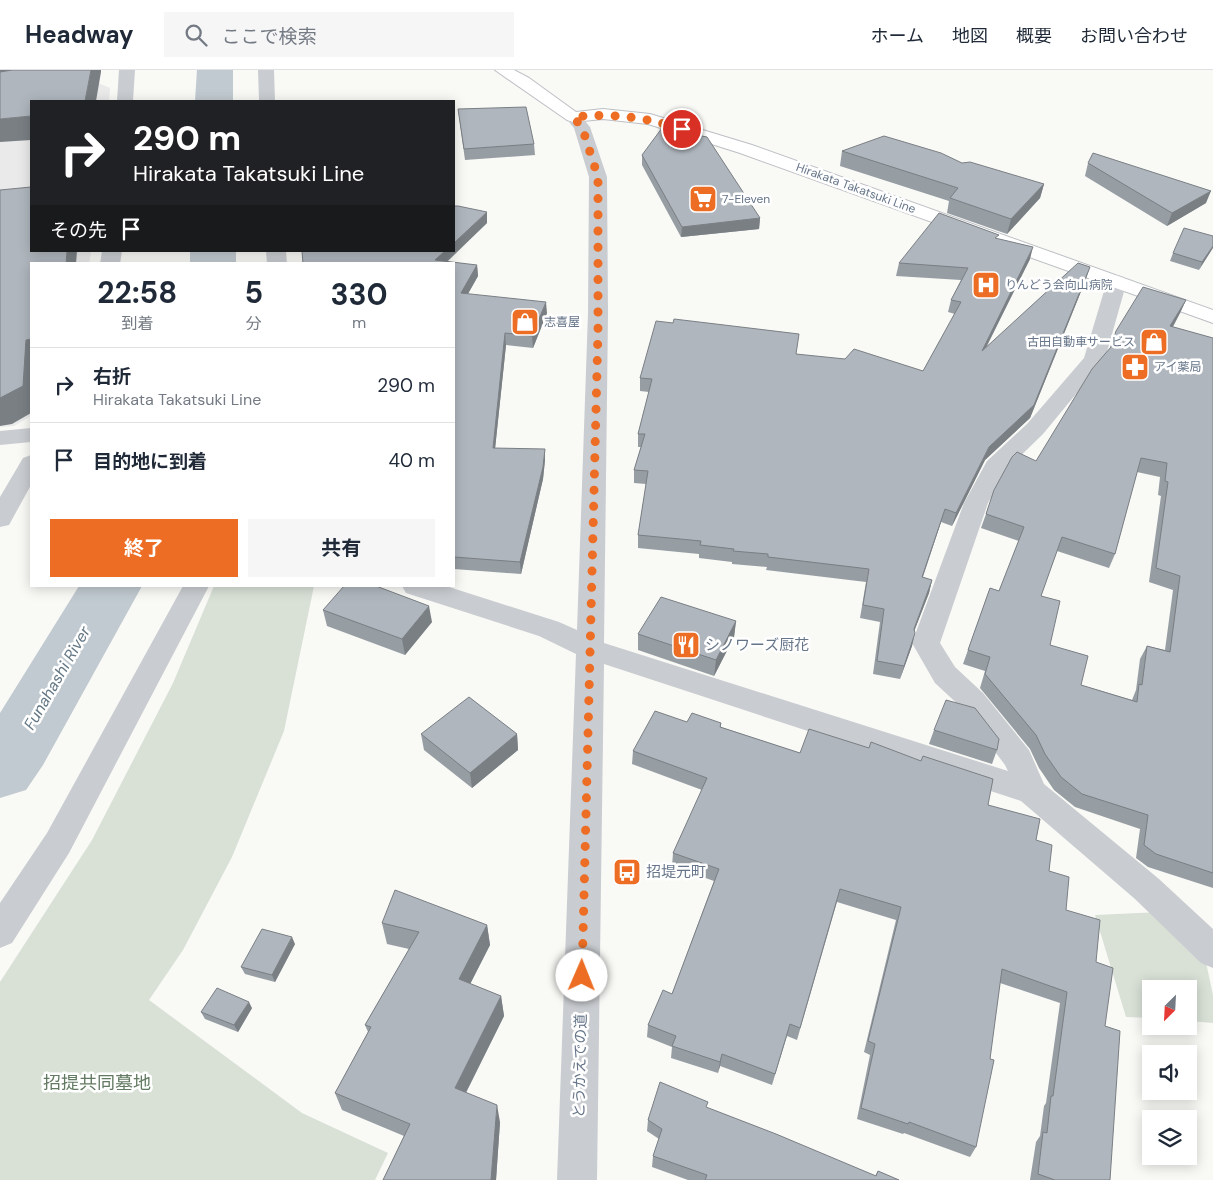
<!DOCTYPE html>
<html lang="ja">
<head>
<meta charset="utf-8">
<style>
	:root { --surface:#fff; --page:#f6f6f7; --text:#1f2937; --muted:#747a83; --line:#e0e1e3; --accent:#ec6d23 }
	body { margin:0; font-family:"DM Sans","Noto Sans JP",sans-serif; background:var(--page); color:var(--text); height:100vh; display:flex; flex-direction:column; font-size:19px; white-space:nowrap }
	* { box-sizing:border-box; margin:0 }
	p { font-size:16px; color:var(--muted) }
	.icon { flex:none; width:28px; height:28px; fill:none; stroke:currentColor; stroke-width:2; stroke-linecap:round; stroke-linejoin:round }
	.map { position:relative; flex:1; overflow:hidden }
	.drawer { position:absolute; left:30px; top:192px; width:425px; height:325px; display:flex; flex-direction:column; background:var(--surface); border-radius:0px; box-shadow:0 2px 12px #0003 }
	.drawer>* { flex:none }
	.hud { position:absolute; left:30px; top:30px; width:425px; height:152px; border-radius:0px; box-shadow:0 2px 12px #0003; background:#202124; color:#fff; overflow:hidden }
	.needle { width:32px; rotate:204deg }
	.buttons { position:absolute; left:1142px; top:910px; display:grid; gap:10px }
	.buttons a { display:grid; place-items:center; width:55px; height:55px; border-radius:0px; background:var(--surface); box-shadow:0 2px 12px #0003; font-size:25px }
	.pin { position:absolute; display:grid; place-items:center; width:42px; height:42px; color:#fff; margin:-21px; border:2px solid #fff; border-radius:50%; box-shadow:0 1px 5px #0007 }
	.me { position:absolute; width:55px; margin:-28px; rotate:1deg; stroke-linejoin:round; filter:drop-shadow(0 0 4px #0008) }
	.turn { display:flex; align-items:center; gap:18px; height:105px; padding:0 20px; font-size:22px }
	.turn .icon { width:65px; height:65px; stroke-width:2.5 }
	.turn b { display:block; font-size:35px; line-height:42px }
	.then { display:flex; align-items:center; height:48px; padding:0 20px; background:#0003; gap:10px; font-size:19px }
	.eta { display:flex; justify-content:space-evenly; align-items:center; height:85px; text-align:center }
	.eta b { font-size:30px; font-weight:700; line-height:35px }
	.primary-button { display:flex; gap:10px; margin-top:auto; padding:10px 20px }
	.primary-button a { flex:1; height:58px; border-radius:0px; background:var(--accent); color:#fff; font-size:20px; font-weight:700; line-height:58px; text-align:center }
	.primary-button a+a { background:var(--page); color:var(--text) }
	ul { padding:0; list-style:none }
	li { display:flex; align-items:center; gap:15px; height:75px; padding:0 20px; border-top:1px solid var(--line) }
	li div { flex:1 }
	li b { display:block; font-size:19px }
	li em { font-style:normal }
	header { display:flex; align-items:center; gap:30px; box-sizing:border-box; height:70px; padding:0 25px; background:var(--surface); border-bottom:1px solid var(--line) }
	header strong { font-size:24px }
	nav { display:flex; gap:28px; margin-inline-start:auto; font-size:18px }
	.search { width:350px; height:45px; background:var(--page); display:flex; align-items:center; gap:12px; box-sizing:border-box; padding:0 18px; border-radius:0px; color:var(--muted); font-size:19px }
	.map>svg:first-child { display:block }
</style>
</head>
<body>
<header>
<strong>Headway</strong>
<div class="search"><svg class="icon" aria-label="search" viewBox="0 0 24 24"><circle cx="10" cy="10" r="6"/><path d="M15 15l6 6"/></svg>ここで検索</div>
<nav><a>ホーム</a><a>地図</a><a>概要</a><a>お問い合わせ</a></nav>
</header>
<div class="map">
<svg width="1213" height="1110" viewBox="0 0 1213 1110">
	<rect width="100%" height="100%" fill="#f9f9f6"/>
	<path fill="#e9eae9" d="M 96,12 L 110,18 L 109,31 L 31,31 L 31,181 L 91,181 L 89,194 L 31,194 L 31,346 L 14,356 L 0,357 L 0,27 Z"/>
	<path fill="#d9e1d7" d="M 214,516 L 314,516 L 284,661 L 232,787 L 183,880 L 149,930 L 302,1043 L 388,1083 L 375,1110 L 0,1110 L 0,912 L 92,770 L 173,613 Z
		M 1161,842 L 1204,883 L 1213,925 L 1213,953 L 1189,951 L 1189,919 L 1151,919 L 1151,948 L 1126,947 L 1095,845 Z"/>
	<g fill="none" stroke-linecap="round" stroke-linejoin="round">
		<path fill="#c1cad0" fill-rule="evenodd" d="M 197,0 L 233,0 L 233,31 L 195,31 Z
			M 190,181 L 236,181 L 236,194 L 190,194 Z
			M 79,516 L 142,516 L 43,695 L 26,720 L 0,728 L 0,643 Z"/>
		<defs>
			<path id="major" d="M 495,0 L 514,0 L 529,8 L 576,42 L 603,39 L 650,44 L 752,75 L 1213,240 L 1213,253 L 740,83 L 648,54 L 603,49 L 573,52 L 567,50 Z"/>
		</defs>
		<use href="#major" stroke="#bcbfc4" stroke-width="2"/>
		<path fill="#c9ccd0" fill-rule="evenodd" d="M 119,0 L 135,0 L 133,31 L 117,31 Z
			M 258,0 L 274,0 L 275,31 L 259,31 Z
			M 573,42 L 579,44 L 590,57 L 607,107 L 608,243 L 604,573 L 1008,701 L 1005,695 L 963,639 L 935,613 L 912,573 L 964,433 L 987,391 L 1027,354 L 1084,288 L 1107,211 L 1110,207 L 1117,205 L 1124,207 L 1127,211 L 1105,289 L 1043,364 L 1006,400 L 988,433 L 940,573 L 955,597 L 983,623 L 1029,680 L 1044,714 L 1159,809 L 1213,859 L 1213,898 L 1201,893 L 1135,829 L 1021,731 L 604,594 L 597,1110 L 557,1110 L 576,584 L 539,566 L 406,523 L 402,516 L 446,516 L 559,552 L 577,560 L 588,243 L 589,107 L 574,58 L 565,47 L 567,44 Z
			M 102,181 L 122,181 L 120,194 L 100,194 Z
			M 266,181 L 286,181 L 287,194 L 267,194 Z
			M 31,358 L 31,372 L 0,375 L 0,361 Z
			M 31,385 L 31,415 L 9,455 L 0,457 L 0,427 L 23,388 Z
			M 183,516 L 209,516 L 69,783 L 12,873 L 0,878 L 0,833 L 47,763 Z"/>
		<use href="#major" fill="#fff" fill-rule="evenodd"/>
	</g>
	<path fill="#969da3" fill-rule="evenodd" d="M 458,39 L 534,74 L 535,85 L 465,90 Z
		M 842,81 L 962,93 L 1044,114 L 1040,128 L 1007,164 L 947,143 L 949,131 L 840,96 Z
		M 642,85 L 760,148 L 759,159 L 681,167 L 642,95 Z
		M 1088,93 L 1206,133 L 1167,156 L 1085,106 Z
		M 487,153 L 447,192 L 477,195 L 478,206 L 468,224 L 547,243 L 533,278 L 506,275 L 495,378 L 545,390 L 543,409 L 521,504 L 454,499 L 454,194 L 303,194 Z
		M 1213,166 L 1199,200 L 1170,191 L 1173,183 Z
		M 997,169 L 1030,189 L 987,276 L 1086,209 L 1030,348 L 985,390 L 952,456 L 941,452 L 923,507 L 932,510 L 929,523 L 914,561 L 912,576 L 900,609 L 873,604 L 880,552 L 860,548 L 866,512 L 766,500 L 767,497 L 732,494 L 732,492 L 699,488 L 699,484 L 638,478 L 638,465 L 646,414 L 634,413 L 634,400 L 641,377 L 638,377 L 638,364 L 649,322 L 640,321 L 640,308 L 796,284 L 923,301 L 955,244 L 948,242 L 951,230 L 961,210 L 896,206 L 899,193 Z
		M 1186,230 L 1180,243 L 1173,257 L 1213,268 L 1213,818 L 1148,797 L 1136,788 L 1140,759 L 1075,737 L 1054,720 L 1039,698 L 1030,679 L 980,618 L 985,601 L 963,594 L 990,518 L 999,521 L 1019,471 L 981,458 L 986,444 L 1036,391 L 1110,278 L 1116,261 ZM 1137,402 L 1160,407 L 1158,425 L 1161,426 L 1149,512 L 1173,520 L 1165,580 L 1147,576 L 1140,589 L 1136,620 L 1132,630 L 1081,615 L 1050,575 L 1041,526 L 1057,481 L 1109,498 L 1115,484 Z
		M 323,540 L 432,552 L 405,585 L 327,556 Z
		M 736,551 L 734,567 L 714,606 L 638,580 L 638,564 Z
		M 687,652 L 721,653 L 721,657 L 800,683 L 988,735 L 1036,770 L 1049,801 L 1066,840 L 1096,892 L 1105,956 L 1110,1110 L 1030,1110 L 1036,1072 L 1040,1066 L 1044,1036 L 1046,1033 L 1060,933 L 1000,913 L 976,1077 L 970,1087 L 904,1063 L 903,1064 L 857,1049 L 870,985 L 864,982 L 896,850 L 837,832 L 797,970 L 787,966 L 772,1015 L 720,996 L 718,1003 L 671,988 L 672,977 L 647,967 L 648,955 L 672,924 L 714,811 L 672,796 L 673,783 L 702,720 L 632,694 L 633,681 Z
		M 934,660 L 997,680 L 992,694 L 929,674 Z
		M 421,664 L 517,664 L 518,680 L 472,718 L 424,680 Z
		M 382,853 L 487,855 L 490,875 L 470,914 L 501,926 L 504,946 L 466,1023 L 500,1052 L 496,1110 L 383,1110 L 404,1066 L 342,1040 L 335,1023 L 368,962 L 365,955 L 409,879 L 387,874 Z
		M 295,874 L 275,912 L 245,904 L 241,897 Z
		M 252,938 L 238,962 L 205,949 L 201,942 Z
		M 707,1038 L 875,1106 L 878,1101 L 899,1110 L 688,1110 L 652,1097 L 653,1086 L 659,1069 L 647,1061 L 648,1050 Z"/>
	<path fill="#7a7f84" d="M 0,0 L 60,0 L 0,13 Z
		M 91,0 L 101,0 L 101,2 L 96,31 L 85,31 Z
		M 31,46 L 31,70 L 0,72 L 0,49 Z
		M 1044,114 L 1040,128 L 1007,164 L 1011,149 Z
		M 1211,121 L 1206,133 L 1167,156 L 1172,143 Z
		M 487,142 L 487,153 L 444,194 L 435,190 L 445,181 L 454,181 L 454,173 Z
		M 760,148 L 759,159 L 681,167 L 682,157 Z
		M 1213,176 L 1213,178 L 1199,200 L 1202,192 Z
		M 1033,177 L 1030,189 L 978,293 L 982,281 Z
		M 67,181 L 77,181 L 76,194 L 66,194 Z
		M 477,195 L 478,206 L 462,234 L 461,223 Z
		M 1090,197 L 1086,209 L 1030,348 L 985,390 L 952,456 L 956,443 L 989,377 Z
		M 1186,230 L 1180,243 L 1165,270 L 1170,256 Z
		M 546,232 L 547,243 L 533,278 L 532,266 Z
		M 505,263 L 506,275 L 494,389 L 493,378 Z
		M 31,269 L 31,343 L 12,354 L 0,356 L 0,328 L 26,270 Z
		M 545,379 L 545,390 L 543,409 L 521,504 L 520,492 Z
		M 945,439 L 941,452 L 918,520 L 922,507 Z
		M 932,510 L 929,523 L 910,572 L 914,559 Z
		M 429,536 L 432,552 L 405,585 L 402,569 Z
		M 736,551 L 734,567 L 714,606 L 716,590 Z
		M 915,563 L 912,576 L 900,609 L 904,596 Z
		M 517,664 L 518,680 L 472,718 L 470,703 Z
		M 487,855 L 490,875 L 463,928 L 459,909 Z
		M 292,867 L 295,874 L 275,912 L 272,905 Z
		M 501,926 L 504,946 L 459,1036 L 455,1018 Z
		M 249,932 L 252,938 L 238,962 L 234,955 Z
		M 722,984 L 720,996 L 718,1003 L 720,992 Z
		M 497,1035 L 500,1052 L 496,1110 L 491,1110 Z"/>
	<path fill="#afb6bd" stroke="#7a7f84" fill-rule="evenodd" d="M 12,0 L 91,0 L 85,31 L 31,31 L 31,46 L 0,49 L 0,2 Z
		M 526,37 L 534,74 L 464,79 L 458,39 Z
		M 662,58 L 707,67 L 760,148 L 682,157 L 642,85 Z
		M 884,66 L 941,83 L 962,93 L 970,92 L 1044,114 L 1011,149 L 950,128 L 958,118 L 842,81 Z
		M 1093,83 L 1211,121 L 1172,143 L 1088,93 Z
		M 31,117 L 31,181 L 67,181 L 66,194 L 31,194 L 31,269 L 26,270 L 23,316 L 0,328 L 0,120 Z
		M 454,136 L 458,136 L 487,142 L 454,173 Z
		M 939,143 L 999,165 L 995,168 L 1033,177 L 982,281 L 1078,193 L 1090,197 L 1034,335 L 989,377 L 956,443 L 945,439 L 922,507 L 932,510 L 914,559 L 915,563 L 904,596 L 877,591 L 884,539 L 863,535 L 869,499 L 768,487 L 768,484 L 733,481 L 734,479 L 700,475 L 701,471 L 638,465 L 648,401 L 634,400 L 645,364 L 638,364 L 652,309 L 640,308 L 656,251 L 673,253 L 674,249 L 799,264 L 796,284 L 845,289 L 854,279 L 923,301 L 961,232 L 951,230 L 968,198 L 899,193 Z
		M 1184,158 L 1213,166 L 1213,176 L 1202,192 L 1173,183 Z
		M 302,181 L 445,181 L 435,190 L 477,195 L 461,223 L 546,232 L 532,266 L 505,263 L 493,378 L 545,379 L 543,397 L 520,492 L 454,487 L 454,194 L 303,194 Z
		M 1143,217 L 1186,230 L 1170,256 L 1213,268 L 1213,803 L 1156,784 L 1144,775 L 1148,745 L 1082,724 L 1061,707 L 1045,684 L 1036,665 L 985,604 L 990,587 L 968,580 L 990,518 L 999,521 L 1024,457 L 986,444 L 994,420 L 1012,387 L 1017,382 L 1036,391 L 1092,299 L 1111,277 L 1116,261 ZM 1141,388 L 1167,393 L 1165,411 L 1168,412 L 1156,498 L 1180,506 L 1170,582 L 1147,576 L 1142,615 L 1139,614 L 1137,632 L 1081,615 L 1088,586 L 1050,575 L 1060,531 L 1041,526 L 1062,467 L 1115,484 Z
		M 344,516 L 376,516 L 429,536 L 402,569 L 323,540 Z
		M 661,527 L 736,551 L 716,590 L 638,564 Z
		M 469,627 L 517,664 L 470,703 L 421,664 Z
		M 946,630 L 975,638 L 999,669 L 997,680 L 934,660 Z
		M 655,641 L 687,652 L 692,643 L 721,653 L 720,657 L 800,683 L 809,659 L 869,678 L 871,672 L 921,691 L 923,686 L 993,709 L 988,735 L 1040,749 L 1036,770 L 1052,775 L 1049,801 L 1069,807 L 1066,840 L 1100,850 L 1096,892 L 1113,898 L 1105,956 L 1120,961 L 1110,1110 L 1055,1110 L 1038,1104 L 1043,1062 L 1047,1063 L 1051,1026 L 1053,1026 L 1067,922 L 1002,899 L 990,989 L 994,990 L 976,1077 L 909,1052 L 908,1054 L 861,1038 L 875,974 L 868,971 L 901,837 L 840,819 L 800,958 L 790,954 L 775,1004 L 722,984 L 720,992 L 672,976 L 676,966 L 648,955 L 663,920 L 672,924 L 719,799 L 673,783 L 707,708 L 633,681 Z
		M 395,820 L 487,855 L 459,909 L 501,926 L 455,1018 L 497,1035 L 491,1110 L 383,1110 L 410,1054 L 335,1023 L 371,957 L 365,955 L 419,862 L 382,853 Z
		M 262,859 L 292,867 L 272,905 L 241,897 Z
		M 217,918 L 249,932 L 234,955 L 201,942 Z
		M 660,1012 L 708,1032 L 706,1037 L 776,1064 L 876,1106 L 878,1101 L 899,1110 L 705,1110 L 707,1105 L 653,1086 L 662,1059 L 648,1050 Z"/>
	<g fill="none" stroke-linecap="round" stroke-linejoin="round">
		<path stroke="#ec6d23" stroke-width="9" stroke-dasharray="0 16.2" d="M 582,906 L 598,260 L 598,107 L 582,57 L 573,47 C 613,43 644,47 682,59"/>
	</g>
	<defs>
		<symbol id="supermarket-square" viewBox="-11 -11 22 22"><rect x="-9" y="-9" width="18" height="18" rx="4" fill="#ec6d23" stroke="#fff"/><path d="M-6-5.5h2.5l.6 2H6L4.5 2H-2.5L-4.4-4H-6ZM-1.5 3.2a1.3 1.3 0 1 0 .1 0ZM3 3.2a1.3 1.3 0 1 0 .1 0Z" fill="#fff"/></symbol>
		<symbol id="hospital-square" viewBox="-11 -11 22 22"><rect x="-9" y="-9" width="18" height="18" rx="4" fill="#ec6d23" stroke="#fff"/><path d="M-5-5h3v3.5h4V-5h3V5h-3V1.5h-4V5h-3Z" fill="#fff"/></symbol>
		<symbol id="shop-square" viewBox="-11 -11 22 22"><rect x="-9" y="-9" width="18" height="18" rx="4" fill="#ec6d23" stroke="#fff"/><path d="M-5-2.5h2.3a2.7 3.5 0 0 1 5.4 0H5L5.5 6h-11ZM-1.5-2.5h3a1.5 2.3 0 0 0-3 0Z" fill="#fff"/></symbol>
		<symbol id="pharmacy-square" viewBox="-11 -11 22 22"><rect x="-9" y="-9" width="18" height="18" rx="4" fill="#ec6d23" stroke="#fff"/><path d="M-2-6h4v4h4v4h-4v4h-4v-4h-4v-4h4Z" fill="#fff"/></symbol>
		<symbol id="restaurant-square" viewBox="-11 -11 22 22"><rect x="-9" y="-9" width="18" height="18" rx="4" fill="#ec6d23" stroke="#fff"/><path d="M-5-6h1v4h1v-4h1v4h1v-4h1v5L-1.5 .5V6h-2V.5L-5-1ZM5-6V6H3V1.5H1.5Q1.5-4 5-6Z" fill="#fff"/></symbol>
		<symbol id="bus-square" viewBox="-11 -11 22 22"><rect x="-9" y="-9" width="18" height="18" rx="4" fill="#ec6d23" stroke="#fff"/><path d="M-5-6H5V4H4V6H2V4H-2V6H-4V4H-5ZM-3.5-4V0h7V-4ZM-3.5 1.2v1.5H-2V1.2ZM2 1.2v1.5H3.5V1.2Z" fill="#fff"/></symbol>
	</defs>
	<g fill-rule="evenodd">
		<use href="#supermarket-square" x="687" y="113" width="32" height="32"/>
		<use href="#hospital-square" x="970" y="199" width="32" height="32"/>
		<use href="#shop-square" x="509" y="236" width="32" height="32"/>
		<use href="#shop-square" x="1138" y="256" width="32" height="32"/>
		<use href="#pharmacy-square" x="1119" y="281" width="32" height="32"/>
		<use href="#restaurant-square" x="670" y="559" width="32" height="32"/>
		<use href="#bus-square" x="611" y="786" width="32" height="32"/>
	</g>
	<g text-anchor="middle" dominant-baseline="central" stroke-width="5" stroke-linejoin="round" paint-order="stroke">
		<g font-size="12" fill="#667589" stroke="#fff">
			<text transform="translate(856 118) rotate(20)">Hirakata Takatsuki Line</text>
		</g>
		<g font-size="12" fill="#667589" stroke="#fff" text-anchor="start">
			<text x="722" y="129">7-Eleven</text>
			<text x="1005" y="215">りんどう会向山病院</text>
			<text x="544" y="252">志喜屋</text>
			<text x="1135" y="272" text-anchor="end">古田自動車サービス</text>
			<text x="1154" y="297">アイ薬局</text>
		</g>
		<g font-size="15" fill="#667589" stroke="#fff" text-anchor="start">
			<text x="705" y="575">シノワーズ厨花</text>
			<text x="646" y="802">招堤元町</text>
		</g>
		<g font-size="15" fill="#667589" stroke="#fff">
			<text transform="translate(580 996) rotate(-89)">とうかえでの道</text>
		</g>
		<g font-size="16" font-style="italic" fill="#637784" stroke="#fff">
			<text transform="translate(57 608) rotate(-60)">Funahashi River</text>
		</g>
		<g font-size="18" fill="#637a62" stroke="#fff">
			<text x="97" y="1013">招提共同墓地</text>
		</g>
	</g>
</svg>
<div class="buttons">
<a><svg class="needle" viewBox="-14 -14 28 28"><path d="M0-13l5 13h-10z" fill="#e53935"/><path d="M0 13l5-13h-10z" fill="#747a83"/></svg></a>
<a><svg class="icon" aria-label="sound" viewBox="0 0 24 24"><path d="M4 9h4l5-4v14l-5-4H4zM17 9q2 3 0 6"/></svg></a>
<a><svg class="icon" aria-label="layers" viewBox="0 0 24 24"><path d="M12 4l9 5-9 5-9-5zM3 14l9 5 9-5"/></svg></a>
</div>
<div class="pin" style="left:682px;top:59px;background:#d93025"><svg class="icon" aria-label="arrive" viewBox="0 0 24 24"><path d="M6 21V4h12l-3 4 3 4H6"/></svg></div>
<svg class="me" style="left:582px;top:906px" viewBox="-20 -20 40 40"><circle r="19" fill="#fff"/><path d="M0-13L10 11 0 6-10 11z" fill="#ec6d23"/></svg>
<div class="hud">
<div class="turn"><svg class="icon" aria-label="right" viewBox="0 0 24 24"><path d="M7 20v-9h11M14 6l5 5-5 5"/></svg><div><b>290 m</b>Hirakata Takatsuki Line</div></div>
<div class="then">その先<svg class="icon" aria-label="arrive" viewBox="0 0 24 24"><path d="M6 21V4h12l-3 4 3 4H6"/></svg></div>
</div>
<section class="drawer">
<div class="eta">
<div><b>22:58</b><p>到着</p></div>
<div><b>5</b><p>分</p></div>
<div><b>330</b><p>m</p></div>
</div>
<ul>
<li><svg class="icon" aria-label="right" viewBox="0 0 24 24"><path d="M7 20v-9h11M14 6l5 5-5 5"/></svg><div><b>右折</b><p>Hirakata Takatsuki Line</p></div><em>290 m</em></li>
<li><svg class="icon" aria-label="arrive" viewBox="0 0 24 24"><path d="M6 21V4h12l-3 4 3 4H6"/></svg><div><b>目的地に到着</b></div><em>40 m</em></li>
</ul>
<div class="primary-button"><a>終了</a><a>共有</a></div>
</section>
</div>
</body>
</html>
